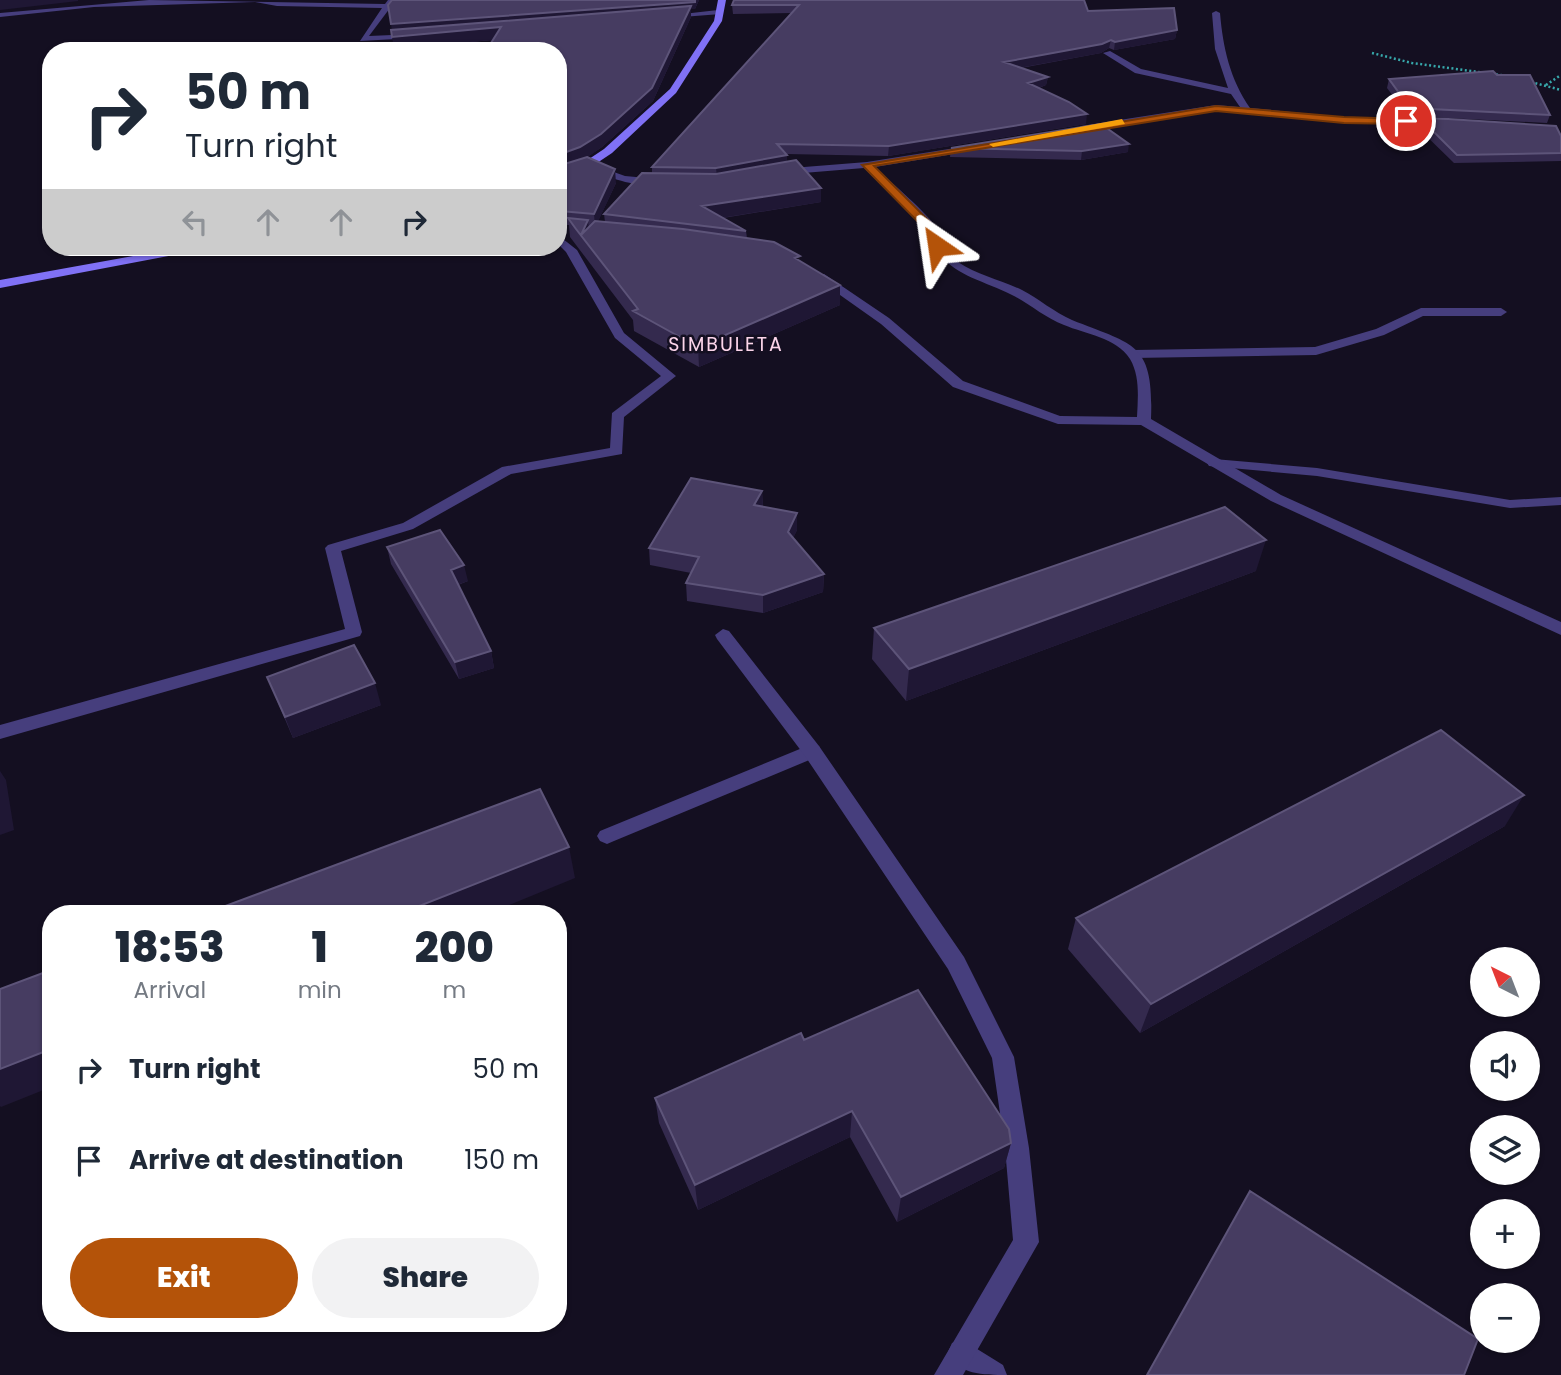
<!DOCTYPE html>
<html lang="en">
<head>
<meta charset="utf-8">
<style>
	:root { --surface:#fff; --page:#f2f2f3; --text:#1f2937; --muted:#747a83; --accent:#b45309 }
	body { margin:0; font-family:Poppins,sans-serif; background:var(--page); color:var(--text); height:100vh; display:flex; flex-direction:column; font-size:26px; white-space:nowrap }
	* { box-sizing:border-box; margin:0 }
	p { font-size:23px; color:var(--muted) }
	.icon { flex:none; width:38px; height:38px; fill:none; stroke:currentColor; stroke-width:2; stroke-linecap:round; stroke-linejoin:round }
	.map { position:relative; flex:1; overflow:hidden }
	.side { position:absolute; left:42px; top:905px; width:525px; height:427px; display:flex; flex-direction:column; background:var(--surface); border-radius:28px; box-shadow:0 2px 5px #0004 }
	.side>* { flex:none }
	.hud { position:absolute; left:42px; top:42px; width:525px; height:214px; border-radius:28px; box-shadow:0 2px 5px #0004; background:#fff; color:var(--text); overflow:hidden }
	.needle { width:46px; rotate:318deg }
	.buttons { position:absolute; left:1470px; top:947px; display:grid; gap:14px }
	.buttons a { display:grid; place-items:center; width:70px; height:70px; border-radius:50%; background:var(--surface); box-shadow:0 2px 5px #0004; font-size:35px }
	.pin { position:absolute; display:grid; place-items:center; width:60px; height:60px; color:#fff; margin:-30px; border:4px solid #fff; border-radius:50%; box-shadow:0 2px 7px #0007 }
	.me { position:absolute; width:77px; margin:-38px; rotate:328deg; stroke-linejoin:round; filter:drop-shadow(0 0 5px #0008) }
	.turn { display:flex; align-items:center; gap:24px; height:147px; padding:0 28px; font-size:32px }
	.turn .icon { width:91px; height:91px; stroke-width:2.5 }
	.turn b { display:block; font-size:49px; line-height:60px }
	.lanes { display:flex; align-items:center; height:66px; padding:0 28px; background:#0003; justify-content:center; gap:35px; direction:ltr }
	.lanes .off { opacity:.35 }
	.eta { display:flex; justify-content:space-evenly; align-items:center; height:119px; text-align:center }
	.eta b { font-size:42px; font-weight:800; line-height:49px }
	.cta { display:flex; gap:14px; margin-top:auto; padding:14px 28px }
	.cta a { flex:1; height:80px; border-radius:42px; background:var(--accent); color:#fff; font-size:28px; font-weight:800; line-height:80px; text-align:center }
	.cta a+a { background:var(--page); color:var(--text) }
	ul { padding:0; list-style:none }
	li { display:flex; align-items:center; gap:21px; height:91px; padding:0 28px }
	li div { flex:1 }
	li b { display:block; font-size:26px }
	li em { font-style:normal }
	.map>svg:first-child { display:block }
</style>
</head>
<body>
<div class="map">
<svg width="1561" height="1375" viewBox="0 0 1561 1375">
	<rect width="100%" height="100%" fill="#140f21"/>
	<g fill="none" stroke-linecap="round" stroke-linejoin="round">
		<path stroke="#37a8ab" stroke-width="2.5" stroke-dasharray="2 2.5" stroke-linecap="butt" d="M 1372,53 L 1412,63 L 1508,76
			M 1531,82 L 1561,90
			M 1546,85 L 1561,75"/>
		<path fill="#463e7d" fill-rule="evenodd" d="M 1421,308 L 1501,308 L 1507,312 L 1501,316 L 1423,316 L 1384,335 L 1316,355 L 1133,358 L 1127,354 L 1133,350 L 1315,347 L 1376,329 Z
			M 1214,459 L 1317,468 L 1510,500 L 1561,497 L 1561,505 L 1510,508 L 1317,476 L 1209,466 L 1207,463 Z
			M 812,744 L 819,746 L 821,751 L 819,756 L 614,841 L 607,844 L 600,841 L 597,836 L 600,831 Z
			M 961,1339 L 1003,1365 L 1007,1375 C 983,1375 958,1375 948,1352 L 952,1343 Z"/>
		<path fill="#463e7d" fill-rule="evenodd" d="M 149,0 L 385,4 L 388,0 L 396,0 L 369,36 L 415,34 L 419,36 L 415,38 L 360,41 L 382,8 L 277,6 L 255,2 L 94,7 L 0,17 L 0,13 Z
			M 718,10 L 721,14 L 669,18 L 665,16 Z
			M 1216,11 L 1220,13 C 1223,48 1230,79 1250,108 L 1344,117 L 1442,119 L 1447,122 L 1442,125 L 1344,123 L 1216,111 L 1078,131 L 1076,129 L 1081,126 L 1216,105 L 1240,107 L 1231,94 L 1135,73 L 1103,53 L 1110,51 L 1141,69 L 1228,88 L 1215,49 L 1212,13 Z
			M 974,145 L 979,148 L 978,150 L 875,167 C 893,185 925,210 939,231 C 947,242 946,253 958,262 C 977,275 1001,280 1022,290 C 1039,299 1054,312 1072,320 C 1134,345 1154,342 1151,419 L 1281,495 L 1561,622 L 1561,635 L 1271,501 L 1141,425 L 1058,424 L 953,387 L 881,324 L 816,278 L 816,274 L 824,274 L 889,318 L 963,381 L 1060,416 L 1137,417 C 1138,397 1140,376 1130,359 C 1116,337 1085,334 1064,325 C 1045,318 1030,304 1012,295 C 979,278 941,274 930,234 L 864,168 L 779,175 L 774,172 L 779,169 L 867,162 Z
			M 594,165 L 625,176 L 658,179 L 663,182 C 647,192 608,177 590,170 L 590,166 Z
			M 558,235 L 577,250 L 624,333 L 676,376 L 624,417 L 622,454 L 511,474 L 413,529 L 341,551 L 362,632 L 360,636 L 0,739 L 0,725 L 345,629 L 325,548 L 328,545 L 403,523 L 502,467 L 610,448 L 612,413 L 661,376 L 615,338 L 566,252 L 558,244 Z
			M 723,629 L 729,631 L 819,746 L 964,957 L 1014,1057 L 1029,1148 L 1039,1242 L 963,1375 L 934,1375 L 1013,1240 L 1005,1148 L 992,1058 L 948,969 L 805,756 L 717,639 L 715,635 Z"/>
		<path fill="#8071f5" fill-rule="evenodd" d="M 718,0 L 726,0 L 722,21 L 676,93 L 612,153 L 591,167 L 558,178 L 558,171 L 583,163 L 604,149 L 670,89 L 714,21 Z
			M 183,247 L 206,247 L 200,250 L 0,288 L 0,280 Z"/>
	</g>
	<path fill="#342a4e" d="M 392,0 L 699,0 L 695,9 L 691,9 L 691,17 L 653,101 L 602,147 L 587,157 L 616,183 L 598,221 L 605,222 L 604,214 L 652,173 L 652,167 L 792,13 L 733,14 L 732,5 L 734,0 L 1088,11 L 1177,30 L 1175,39 L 1114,50 L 1109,48 L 1101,53 L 1021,68 L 1048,77 L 1046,85 L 1039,88 L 1086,124 L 888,156 L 786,154 L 787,155 L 787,161 L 821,202 L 723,218 L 746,231 L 747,238 L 800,261 L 840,305 L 699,367 L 634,331 L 633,320 L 570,237 L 569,225 L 561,225 L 558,220 L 558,51 L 493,40 L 394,49 L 392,30 Z
		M 1389,79 L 1550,115 L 1547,123 L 1408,116 L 1387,88 Z
		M 1420,118 L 1561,136 L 1561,161 L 1454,163 L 1417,127 Z
		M 951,148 L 1128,152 L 1081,160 L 950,157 Z
		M 762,491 L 763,507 L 797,530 L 793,538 L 824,574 L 823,592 L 763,613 L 687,601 L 686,583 L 691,573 L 650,565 L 649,548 Z
		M 387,547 L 468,581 L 458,585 L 491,651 L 494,668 L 459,679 L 391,564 Z
		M 1256,571 L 906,701 L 872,659 L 874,628 Z
		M 267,677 L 381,705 L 293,738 Z
		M 1505,826 L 1140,1033 L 1068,949 L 1076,918 Z
		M 804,1040 L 1011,1143 L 1004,1168 L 897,1222 L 850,1137 L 698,1210 L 659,1123 L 655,1098 Z"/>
	<path fill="#1f1734" d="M 0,0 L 78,0 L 78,1 L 0,10 Z
		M 699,0 L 695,9 L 691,9 L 691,17 L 653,101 L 602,147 L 582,161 L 558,169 L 558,155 L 689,10 L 392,32 L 391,24 Z
		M 501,27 L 502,39 L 394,49 L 392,37 Z
		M 1177,30 L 1175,39 L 1114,50 L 1115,42 Z
		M 1111,40 L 1109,48 L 1101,53 L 1003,71 L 1004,62 Z
		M 1048,77 L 1046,85 L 1027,92 L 1028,83 Z
		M 1087,114 L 1086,124 L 888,156 L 889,146 Z
		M 1129,144 L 1128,152 L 1081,160 L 1082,151 Z
		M 787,155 L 787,164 L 717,177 L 716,168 Z
		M 615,169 L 616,183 L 595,228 L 594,214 Z
		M 821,188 L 821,202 L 702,221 L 702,206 Z
		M 588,220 L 590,239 L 581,235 Z
		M 840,285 L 840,305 L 699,367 L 698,347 Z
		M 762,491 L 763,508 L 754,505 Z
		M 797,513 L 797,530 L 788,549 L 788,532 Z
		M 1266,540 L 1256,571 L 906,701 L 909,669 Z
		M 464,565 L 468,581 L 454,586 L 451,570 Z
		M 824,574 L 823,592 L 763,613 L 763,595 Z
		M 491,651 L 494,668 L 459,679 L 455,662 Z
		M 375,683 L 381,705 L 293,738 L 285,717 Z
		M 0,771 L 6,780 L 14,830 L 0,835 Z
		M 1524,795 L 1505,826 L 1140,1033 L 1151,1004 Z
		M 569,847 L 575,878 L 487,914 L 399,914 Z
		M 51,1049 L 51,1087 L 1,1107 L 0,1106 L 0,1069 Z
		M 852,1111 L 850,1137 L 698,1210 L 695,1185 Z
		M 1011,1143 L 1004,1168 L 897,1222 L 901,1197 Z"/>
	<path fill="#463c61" stroke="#5d5479" stroke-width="2" d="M 392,0 L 695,0 L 695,2 L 391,24 L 388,5 Z
		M 734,0 L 1084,0 L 1088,11 L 1174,8 L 1177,30 L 1115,42 L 1111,40 L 1102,44 L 1004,62 L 1048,77 L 1028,83 L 1069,102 L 1087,114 L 889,146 L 777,144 L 787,155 L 716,168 L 652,167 L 799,5 L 732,5 Z
		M 691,6 L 652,88 L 601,134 L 580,147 L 558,155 L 558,51 L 486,51 L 501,27 L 392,37 L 391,30 Z
		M 1493,71 L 1497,75 L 1530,75 L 1550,115 L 1410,108 L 1389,79 Z
		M 1420,118 L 1448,119 L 1556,126 L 1561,136 L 1561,153 L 1457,155 Z
		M 1101,124 L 1129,144 L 1082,151 L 951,148 Z
		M 587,157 L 615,169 L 594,214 L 560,211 L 558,209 L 558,166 Z
		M 796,160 L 821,188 L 702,206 L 746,231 L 604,214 L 642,173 L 716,174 Z
		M 568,218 L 588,220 L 581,235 L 595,221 L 683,229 L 774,242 L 800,256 L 795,258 L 840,285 L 698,347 L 633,311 L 638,309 L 576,229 Z
		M 691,478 L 762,491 L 754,505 L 797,513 L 788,532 L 824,574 L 763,595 L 686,583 L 699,557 L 649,548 Z
		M 1225,507 L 1266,540 L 909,669 L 874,628 Z
		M 440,530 L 464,565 L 451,570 L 491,651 L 455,662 L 387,547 Z
		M 354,645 L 375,683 L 285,717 L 267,677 Z
		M 1441,730 L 1524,795 L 1151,1004 L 1076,918 Z
		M 540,789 L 569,847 L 399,914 L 204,914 Z
		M 51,970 L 51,1049 L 0,1069 L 0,989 Z
		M 918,990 L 1009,1129 L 1011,1143 L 901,1197 L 852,1111 L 695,1185 L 655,1098 L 801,1033 L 804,1040 Z
		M 1250,1191 L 1478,1339 L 1464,1375 L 1147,1375 Z"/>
	<path fill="#b45309" stroke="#753606" stroke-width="2" d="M 1216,106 L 1344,117 L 1406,119 L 1410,121 L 1406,124 L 1344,123 L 1216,111 L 874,166 L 939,231 L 942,246 L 937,249 L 932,246 L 930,234 L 862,165 Z"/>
	<path fill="#f59e0b" d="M 1122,119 L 1125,124 L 993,147 L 989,144 Z"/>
	<g text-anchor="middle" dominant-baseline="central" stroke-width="5" stroke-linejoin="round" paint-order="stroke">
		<g font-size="19" letter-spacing="2" fill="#fcd5ea" stroke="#140f21">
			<text x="726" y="344">SIMBULETA</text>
		</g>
	</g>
</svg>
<div class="buttons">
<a><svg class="needle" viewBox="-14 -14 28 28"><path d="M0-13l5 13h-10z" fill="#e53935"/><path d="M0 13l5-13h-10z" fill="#747a83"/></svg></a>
<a><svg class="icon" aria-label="sound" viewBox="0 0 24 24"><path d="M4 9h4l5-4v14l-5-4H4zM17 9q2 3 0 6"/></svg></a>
<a><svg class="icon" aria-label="layers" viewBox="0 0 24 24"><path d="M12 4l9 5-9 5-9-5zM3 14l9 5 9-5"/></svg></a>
<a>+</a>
<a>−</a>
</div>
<div class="pin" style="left:1406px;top:121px;background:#d93025"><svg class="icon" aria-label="arrive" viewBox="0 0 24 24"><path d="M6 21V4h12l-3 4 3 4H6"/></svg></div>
<svg class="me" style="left:937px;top:246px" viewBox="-20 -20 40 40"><path d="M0-17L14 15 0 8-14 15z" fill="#b45309" stroke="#fff" stroke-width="4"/></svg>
<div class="hud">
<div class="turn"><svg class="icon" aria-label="right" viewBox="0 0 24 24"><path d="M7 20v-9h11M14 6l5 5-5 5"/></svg><div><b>50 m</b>Turn right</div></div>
<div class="lanes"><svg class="icon off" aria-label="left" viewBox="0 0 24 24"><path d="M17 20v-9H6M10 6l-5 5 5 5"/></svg><svg class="icon off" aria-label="ahead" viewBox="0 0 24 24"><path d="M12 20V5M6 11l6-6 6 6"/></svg><svg class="icon off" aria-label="ahead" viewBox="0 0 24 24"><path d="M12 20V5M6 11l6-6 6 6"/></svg><svg class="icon" aria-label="right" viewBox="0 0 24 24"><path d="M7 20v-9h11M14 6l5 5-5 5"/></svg></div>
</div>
<section class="side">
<div class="eta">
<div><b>18:53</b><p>Arrival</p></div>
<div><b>1</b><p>min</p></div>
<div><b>200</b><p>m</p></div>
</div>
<ul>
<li><svg class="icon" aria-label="right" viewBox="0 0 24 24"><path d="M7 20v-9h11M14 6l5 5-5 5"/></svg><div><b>Turn right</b></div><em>50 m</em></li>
<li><svg class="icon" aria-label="arrive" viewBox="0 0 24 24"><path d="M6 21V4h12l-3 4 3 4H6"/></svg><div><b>Arrive at destination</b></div><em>150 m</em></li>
</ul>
<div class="cta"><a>Exit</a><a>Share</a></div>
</section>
</div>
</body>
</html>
